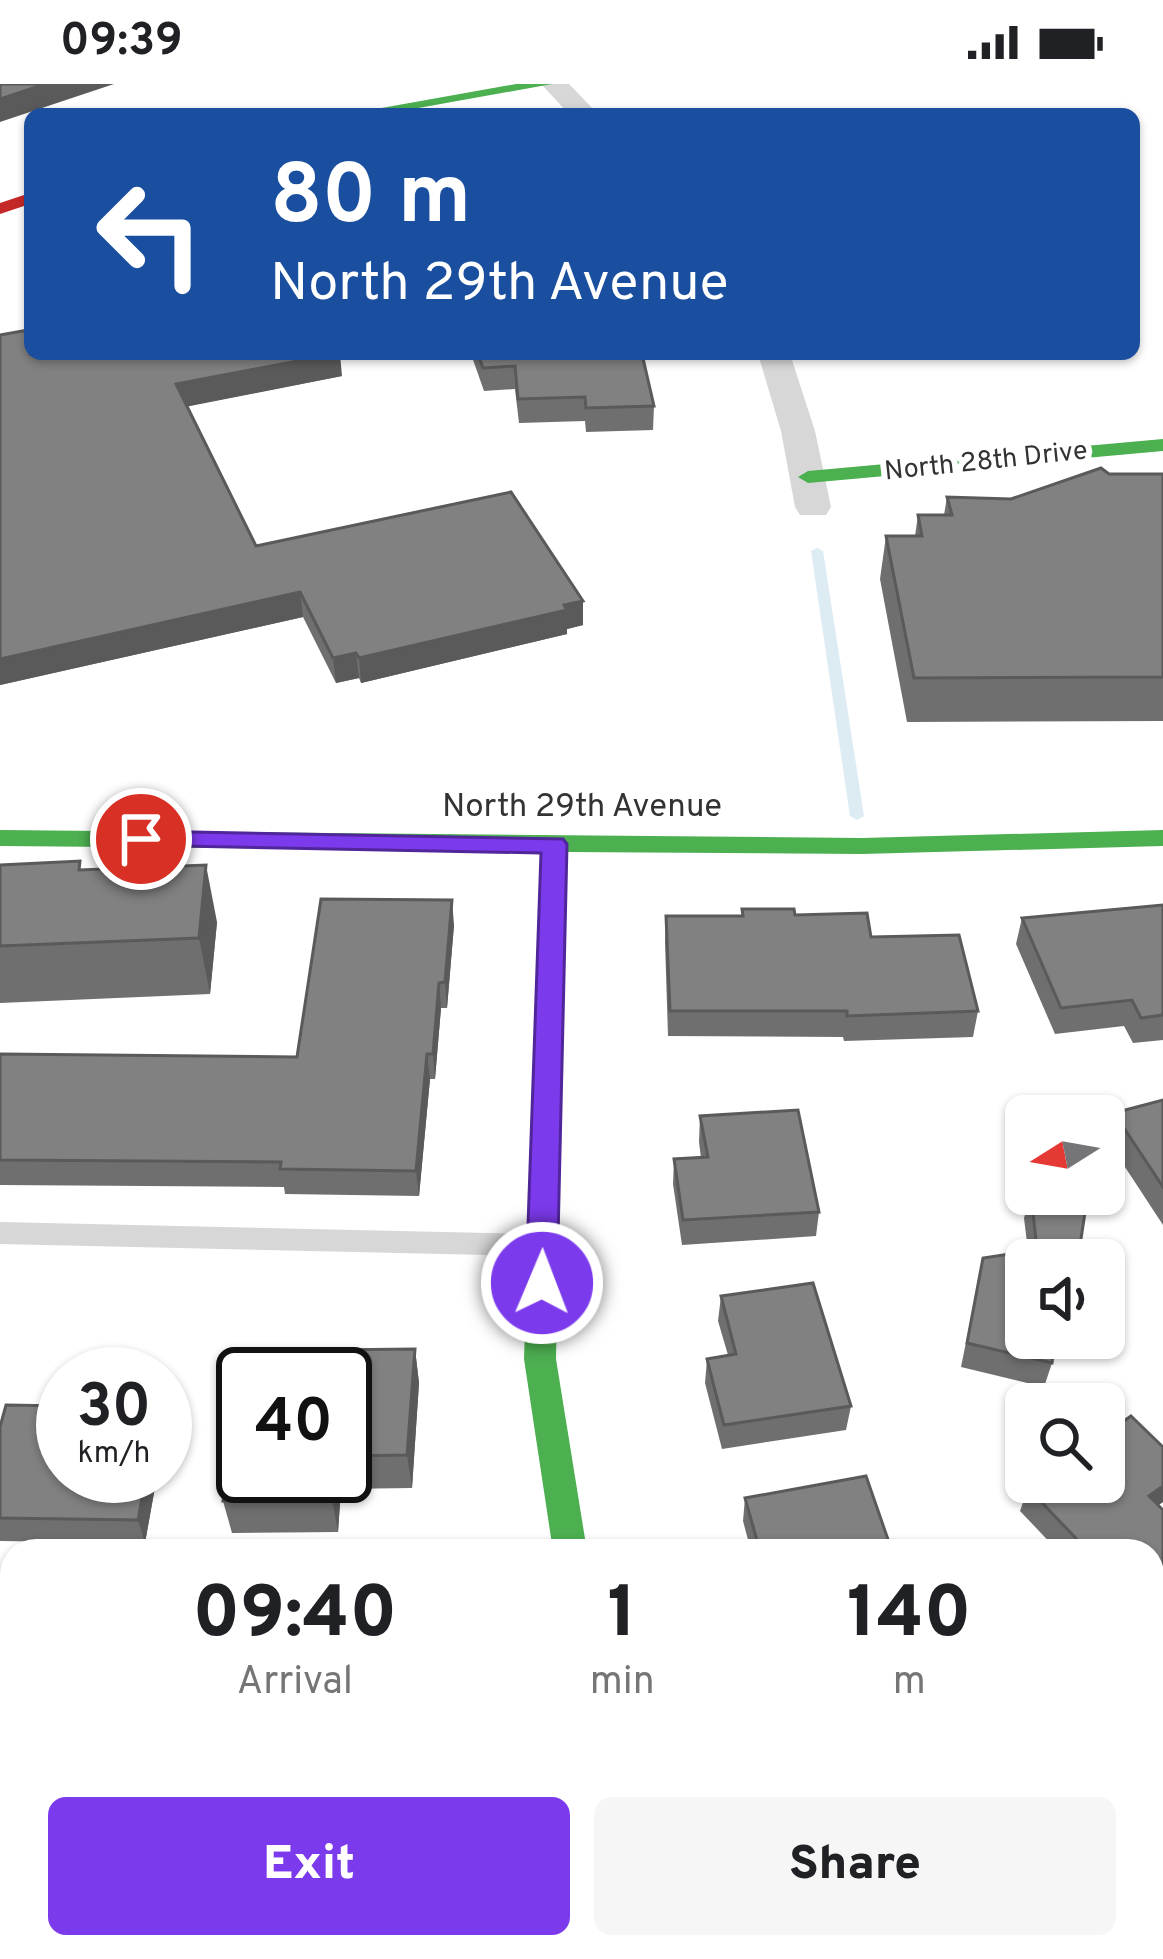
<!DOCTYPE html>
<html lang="en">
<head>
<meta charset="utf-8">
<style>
	:root { --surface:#fff; --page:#f6f6f6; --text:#202124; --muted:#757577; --accent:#7c3aed }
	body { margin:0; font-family:Overpass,sans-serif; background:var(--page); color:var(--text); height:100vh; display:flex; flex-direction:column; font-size:45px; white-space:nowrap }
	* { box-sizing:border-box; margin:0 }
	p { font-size:39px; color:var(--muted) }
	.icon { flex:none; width:66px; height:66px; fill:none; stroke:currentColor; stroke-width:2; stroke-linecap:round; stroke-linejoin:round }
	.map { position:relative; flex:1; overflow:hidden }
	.panel { position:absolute; left:0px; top:1455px; width:1164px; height:420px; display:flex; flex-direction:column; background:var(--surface); border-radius:36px 36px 0 0; box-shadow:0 3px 9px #0004 }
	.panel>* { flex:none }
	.hud { position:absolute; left:24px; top:24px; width:1116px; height:252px; border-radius:18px; box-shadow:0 3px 9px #0004; background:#1a4fa0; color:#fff; overflow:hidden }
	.needle { width:78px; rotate:259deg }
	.fabs { position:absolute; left:1005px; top:1011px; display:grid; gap:24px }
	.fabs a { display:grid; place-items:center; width:120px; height:120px; border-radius:18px; background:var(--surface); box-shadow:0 3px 9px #0004; font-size:60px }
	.speed { position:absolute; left:36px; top:1263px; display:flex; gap:24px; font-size:60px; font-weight:700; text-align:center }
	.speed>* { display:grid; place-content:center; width:156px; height:156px; border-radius:50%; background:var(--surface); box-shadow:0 3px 9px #0004; line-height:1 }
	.speed small { font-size:30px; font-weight:400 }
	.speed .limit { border:6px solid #111; border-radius:18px; background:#fff; color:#111 }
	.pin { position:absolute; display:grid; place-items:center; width:102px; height:102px; color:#fff; margin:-51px; border:6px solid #fff; border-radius:50%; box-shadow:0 3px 12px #0007 }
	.me { position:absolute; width:132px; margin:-66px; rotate:1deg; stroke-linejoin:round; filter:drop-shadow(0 0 9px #0008) }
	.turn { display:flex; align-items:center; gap:42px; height:252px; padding:0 48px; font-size:54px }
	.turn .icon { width:156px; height:156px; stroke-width:2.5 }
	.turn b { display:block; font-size:84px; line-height:102px }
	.eta { display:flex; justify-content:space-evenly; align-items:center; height:204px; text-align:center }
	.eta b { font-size:72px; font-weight:800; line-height:84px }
	.action { display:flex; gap:24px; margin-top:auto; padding:24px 48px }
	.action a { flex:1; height:138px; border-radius:18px; background:var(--accent); color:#fff; font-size:48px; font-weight:800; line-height:138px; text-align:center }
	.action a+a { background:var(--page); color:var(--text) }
	.status { display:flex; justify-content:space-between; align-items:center; height:84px; padding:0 60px; background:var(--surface); direction:ltr }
	.status svg { height:33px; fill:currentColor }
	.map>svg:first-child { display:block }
</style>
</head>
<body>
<div class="status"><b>09:39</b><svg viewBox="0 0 49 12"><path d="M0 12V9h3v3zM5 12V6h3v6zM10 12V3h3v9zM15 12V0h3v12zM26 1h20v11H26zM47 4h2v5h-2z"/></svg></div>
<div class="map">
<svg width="1163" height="1875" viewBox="0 0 1163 1875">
	<rect width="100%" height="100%" fill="#fff"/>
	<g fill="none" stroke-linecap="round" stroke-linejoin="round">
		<path fill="#ddebf3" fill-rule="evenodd" d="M 817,464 L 823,467 L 864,732 L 857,736 L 850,732 L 811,467 Z"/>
		<path fill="#d7d7d7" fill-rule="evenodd" d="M 0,1138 L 537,1150 L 546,1153 L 550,1161 L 546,1169 L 537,1172 L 0,1160 Z"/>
		<path fill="#d7d7d7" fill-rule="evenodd" d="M 541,0 L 569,0 L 598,30 L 569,30 Z
			M 758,270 L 790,270 L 815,347 L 831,423 L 826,431 L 800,431 L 795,423 L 781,347 Z
			M 0,1570 L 12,1570 L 12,1630 L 0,1630 Z"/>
		<path fill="#4caf50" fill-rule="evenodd" d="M 516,0 L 552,0 L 385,30 L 348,30 Z
			M 1163,355 L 1163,367 L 808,399 L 798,393 L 808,387 Z
			M 0,746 L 862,754 L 1163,746 L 1163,762 L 862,770 L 566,768 L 556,1275 L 587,1467 L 553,1467 L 524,1275 L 541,767 L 0,762 Z
			M 643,1863 L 681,1863 L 685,1875 L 647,1875 Z"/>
		<path fill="#c62828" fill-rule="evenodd" d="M 30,109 L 30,120 L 0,130 L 0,119 Z"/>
	</g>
	<path fill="#6f6f6f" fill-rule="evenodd" d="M 27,247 L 342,292 L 187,322 L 256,462 L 583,541 L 567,545 L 567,550 L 361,599 L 359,594 L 336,599 L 303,533 L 0,601 L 0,251 Z
		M 471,270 L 642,270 L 654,322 L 653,346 L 586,348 L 585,337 L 519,339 L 515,305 L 484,307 Z
		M 1109,390 L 1163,390 L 1163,637 L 907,638 L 880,495 L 886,452 L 915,452 L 918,431 L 944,431 L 947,413 L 1011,415 Z
		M 0,781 L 82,785 L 217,838 L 210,910 L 0,919 Z
		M 1163,821 L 1163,956 L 1133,959 L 1124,942 L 1055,950 L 1016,860 L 1022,834 Z
		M 742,825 L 871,853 L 978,927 L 973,953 L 844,957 L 843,953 L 668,952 L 665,858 L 666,832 L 742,832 Z
		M 454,841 L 447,924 L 441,924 L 435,995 L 430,995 L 419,1112 L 285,1110 L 284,1103 L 0,1101 L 0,970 L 297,973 Z
		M 1163,1016 L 1163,1141 L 1106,1054 L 1114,1029 Z
		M 700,1032 L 819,1128 L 816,1152 L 682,1161 L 673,1100 L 674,1075 L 701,1074 L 699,1058 Z
		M 1031,1110 L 1086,1122 L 1079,1168 L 1120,1177 L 1113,1235 L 1105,1259 L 1082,1254 L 1104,1254 L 1104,1176 L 1026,1176 L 1026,1254 L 1055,1254 L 1052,1279 L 1044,1303 L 961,1283 L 983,1174 L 1028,1167 L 1024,1134 Z
		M 721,1212 L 851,1322 L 846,1346 L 722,1365 L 705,1299 L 707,1275 L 728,1271 L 718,1237 Z
		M 415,1265 L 419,1299 L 412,1404 L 341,1405 L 338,1448 L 232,1449 L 223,1417 L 243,1267 ZM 243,1290 L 345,1290 L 345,1392 L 243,1392 Z
		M 0,1343 L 157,1392 L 145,1459 L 0,1457 Z
		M 1163,1363 L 1163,1418 L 1158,1421 L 1163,1426 L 1163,1532 L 1152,1540 L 1152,1467 L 1058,1467 L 1020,1427 L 1028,1404 Z
		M 745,1414 L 892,1467 L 751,1467 L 743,1437 Z
		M 827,1863 L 982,1863 L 939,1875 L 830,1875 Z"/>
	<path fill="#5a5a5a" d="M 45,0 L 114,0 L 0,38 L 0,15 Z
		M 334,270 L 340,270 L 342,292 L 180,324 L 176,300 Z
		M 300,508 L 303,533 L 0,601 L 0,575 Z
		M 583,517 L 583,541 L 567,545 L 567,550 L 361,599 L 359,574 Z
		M 356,569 L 359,594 L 336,599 L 333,574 Z
		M 206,781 L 217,838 L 210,910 L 199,854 Z
		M 452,816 L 454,841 L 447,924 L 445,898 Z
		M 439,899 L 441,924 L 435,995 L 433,970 Z
		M 427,970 L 430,995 L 419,1112 L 416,1087 Z
		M 415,1265 L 419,1299 L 412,1404 L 407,1371 Z
		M 146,1392 L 157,1392 L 145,1459 L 138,1436 Z
		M 334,1392 L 339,1392 L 341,1405 L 338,1448 L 332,1415 Z
		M 1163,1402 L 1163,1418 L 1139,1435 L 1149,1412 Z
		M 1163,1518 L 1163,1532 L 1152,1540 L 1152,1526 Z
		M 12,1761 L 12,1802 L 7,1793 Z
		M 49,1863 L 62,1863 L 61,1875 L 47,1875 Z
		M 924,1863 L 982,1863 L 939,1875 L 881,1875 Z
		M 473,1868 L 474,1875 L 451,1875 Z"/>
	<path fill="#818181" stroke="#5a5a5a" stroke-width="3" d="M 0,0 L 45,0 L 0,15 Z
		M 30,239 L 30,270 L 334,270 L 176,300 L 256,462 L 511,408 L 583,517 L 564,521 L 567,526 L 359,574 L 356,569 L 333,574 L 300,508 L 0,575 L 0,251 L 28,246 L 26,240 Z
		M 478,270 L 642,270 L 654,322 L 586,324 L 585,313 L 518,315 L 515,282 L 483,284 Z
		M 1101,384 L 1109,390 L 1163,390 L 1163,593 L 914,594 L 886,452 L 922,452 L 918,431 L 952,431 L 947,413 L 1011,415 Z
		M 80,777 L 79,786 L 206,781 L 199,854 L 0,862 L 0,781 Z
		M 321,815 L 452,816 L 445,898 L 439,899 L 433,970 L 427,970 L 416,1087 L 280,1085 L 281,1078 L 0,1076 L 0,970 L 297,973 Z
		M 1163,821 L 1163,931 L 1141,934 L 1132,916 L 1061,924 L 1022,834 Z
		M 742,825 L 794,825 L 795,831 L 867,829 L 871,853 L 959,851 L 978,927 L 847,932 L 847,927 L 670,927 L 666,832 L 743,832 Z
		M 1163,1016 L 1163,1103 L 1114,1029 Z
		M 798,1026 L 819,1128 L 683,1136 L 674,1075 L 708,1073 L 700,1032 Z
		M 1031,1110 L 1086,1122 L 1079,1168 L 1120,1177 L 1113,1235 L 1104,1233 L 1104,1176 L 1026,1176 L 1026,1254 L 1055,1254 L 1052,1279 L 967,1259 L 983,1174 L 1037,1166 Z
		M 813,1199 L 851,1322 L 724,1341 L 707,1275 L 736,1270 L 721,1212 Z
		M 415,1265 L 407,1371 L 345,1372 L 345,1290 L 243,1290 L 243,1392 L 334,1392 L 332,1415 L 223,1417 L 243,1267 Z
		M 6,1321 L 63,1322 L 63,1392 L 146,1392 L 138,1436 L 0,1434 L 0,1343 Z
		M 1131,1332 L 1163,1363 L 1163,1402 L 1149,1412 L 1163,1426 L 1163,1518 L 1152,1526 L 1152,1467 L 1088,1467 L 1028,1404 L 1037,1398 L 1104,1398 L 1104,1351 Z
		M 866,1392 L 892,1467 L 760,1467 L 745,1414 Z
		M 0,1737 L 12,1737 L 12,1761 L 7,1793 L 12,1793 L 12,1863 L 49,1863 L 47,1875 L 0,1875 Z
		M 312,1863 L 472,1863 L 473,1868 L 451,1875 L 314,1875 Z
		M 837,1863 L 924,1863 L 881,1875 L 841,1875 Z"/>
	<path fill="#7c3aed" stroke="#51269a" stroke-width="3" d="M 141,747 L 563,755 L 567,760 L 557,1199 L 553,1208 L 542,1212 L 531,1208 L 526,1199 L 541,769 L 132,761 L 128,755 L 132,750 Z"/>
	<g text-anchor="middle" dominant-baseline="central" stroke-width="12" stroke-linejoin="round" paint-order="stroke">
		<g font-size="27" fill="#333" stroke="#fff">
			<text transform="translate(986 378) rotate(-6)">North 28th Drive</text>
		</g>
		<g font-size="33" fill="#333" stroke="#fff">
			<text x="582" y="724">North 29th Avenue</text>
		</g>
	</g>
</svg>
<div class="fabs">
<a><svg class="needle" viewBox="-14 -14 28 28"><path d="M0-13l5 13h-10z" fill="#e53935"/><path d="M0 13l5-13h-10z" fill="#757577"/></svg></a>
<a><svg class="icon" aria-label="sound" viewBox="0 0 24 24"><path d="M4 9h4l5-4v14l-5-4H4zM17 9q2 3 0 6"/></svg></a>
<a><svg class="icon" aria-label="search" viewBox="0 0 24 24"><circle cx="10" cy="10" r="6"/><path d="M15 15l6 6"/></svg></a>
</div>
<div class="speed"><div>30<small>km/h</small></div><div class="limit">40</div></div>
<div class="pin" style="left:141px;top:755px;background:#d93025"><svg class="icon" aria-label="arrive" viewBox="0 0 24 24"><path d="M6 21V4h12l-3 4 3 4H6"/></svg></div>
<svg class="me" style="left:542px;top:1199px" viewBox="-20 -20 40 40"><circle r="17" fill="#7c3aed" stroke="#fff" stroke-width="3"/><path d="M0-11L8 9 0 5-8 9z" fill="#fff"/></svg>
<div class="hud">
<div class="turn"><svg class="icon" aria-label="left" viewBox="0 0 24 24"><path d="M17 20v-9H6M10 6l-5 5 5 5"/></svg><div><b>80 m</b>North 29th Avenue</div></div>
</div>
<section class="panel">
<div class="eta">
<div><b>09:40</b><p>Arrival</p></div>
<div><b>1</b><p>min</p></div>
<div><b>140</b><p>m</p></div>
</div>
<div class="action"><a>Exit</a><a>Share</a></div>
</section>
</div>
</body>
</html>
